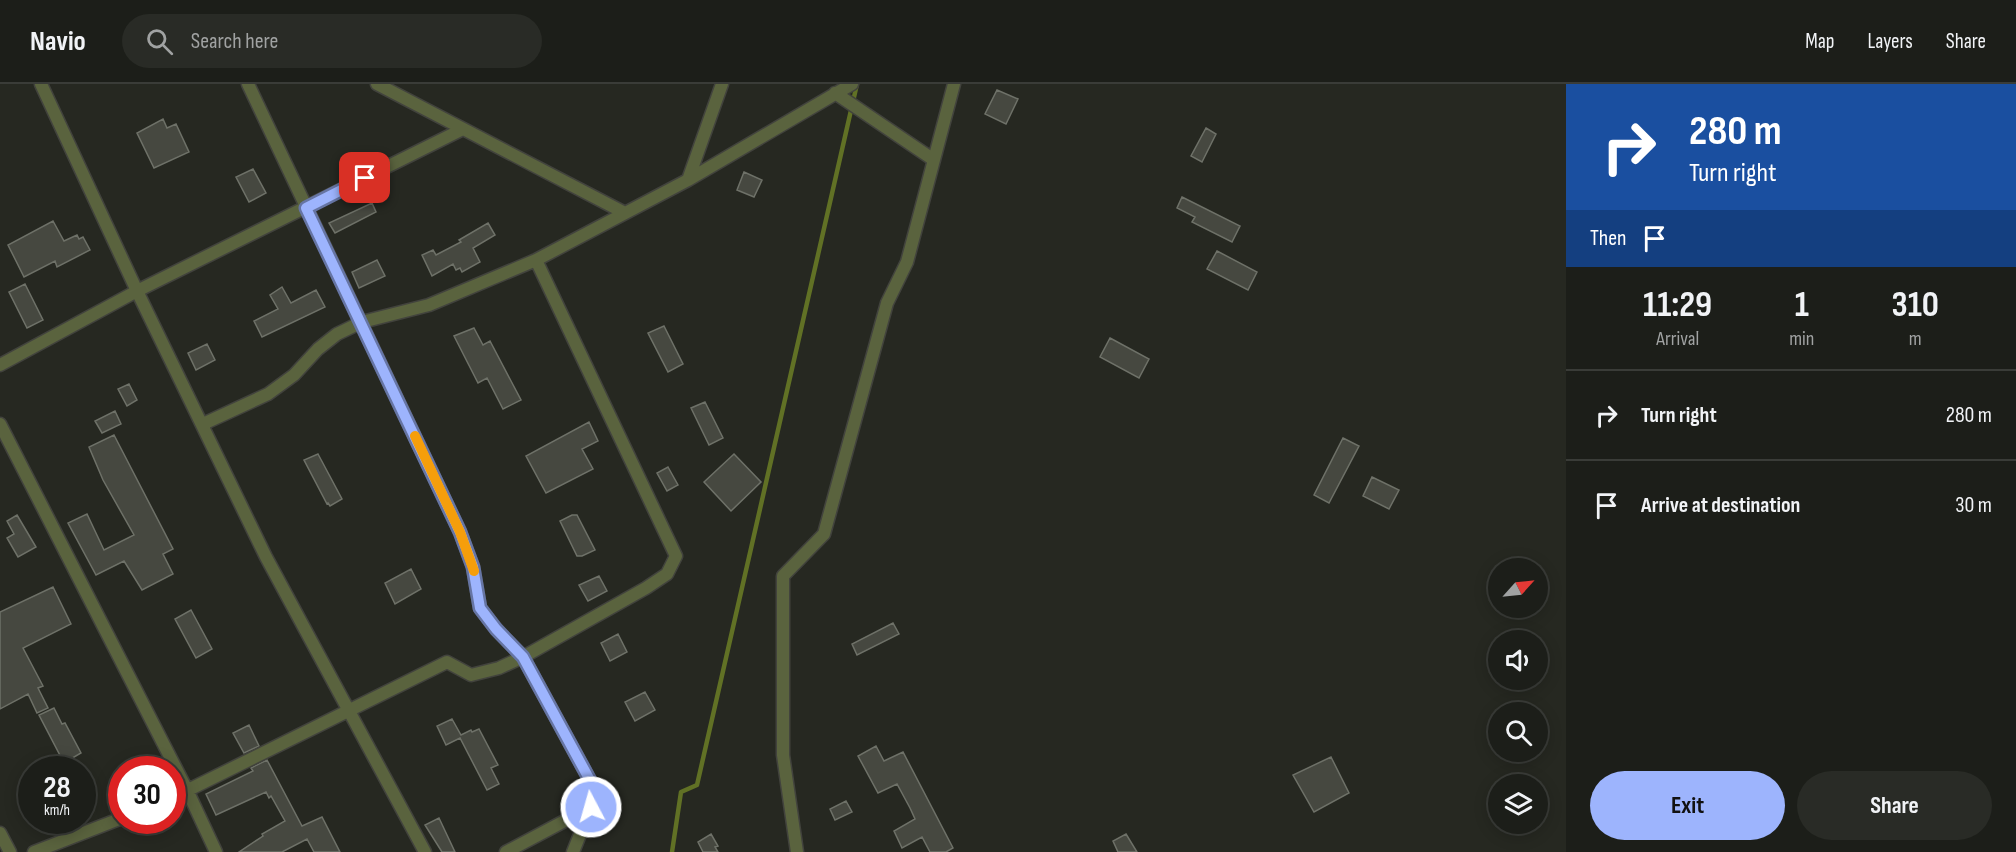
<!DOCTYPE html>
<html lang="en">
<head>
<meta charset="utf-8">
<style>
	:root { --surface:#1c1e19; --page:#292b26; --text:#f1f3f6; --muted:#a0a2a2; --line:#3a3c38; --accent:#9db4fd }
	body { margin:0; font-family:"Sofia Sans Condensed",sans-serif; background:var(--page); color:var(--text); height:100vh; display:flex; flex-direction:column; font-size:22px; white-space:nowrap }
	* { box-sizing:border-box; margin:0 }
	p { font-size:20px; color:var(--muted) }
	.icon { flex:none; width:33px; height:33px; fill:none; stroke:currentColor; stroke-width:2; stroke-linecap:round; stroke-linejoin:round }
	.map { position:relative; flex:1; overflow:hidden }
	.panel { display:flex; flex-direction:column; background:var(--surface); width:450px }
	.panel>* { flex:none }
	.guide { background:#1a4fa0; color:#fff; overflow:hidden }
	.needle { width:39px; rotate:63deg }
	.buttons { position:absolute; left:1488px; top:474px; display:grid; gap:12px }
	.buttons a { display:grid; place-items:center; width:60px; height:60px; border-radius:50%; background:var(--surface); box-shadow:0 3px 15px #0003,0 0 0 2px var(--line); font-size:30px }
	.speed { position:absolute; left:18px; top:672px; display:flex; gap:12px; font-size:30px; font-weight:700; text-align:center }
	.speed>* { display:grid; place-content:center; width:78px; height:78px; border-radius:50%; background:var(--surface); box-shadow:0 3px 15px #0003,0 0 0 2px var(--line); line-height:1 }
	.speed small { font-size:15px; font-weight:400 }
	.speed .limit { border:9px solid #d22; background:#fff; color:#111 }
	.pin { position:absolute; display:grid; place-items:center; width:51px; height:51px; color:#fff; margin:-26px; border-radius:12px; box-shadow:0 3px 9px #0006 }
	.me { position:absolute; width:66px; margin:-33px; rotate:354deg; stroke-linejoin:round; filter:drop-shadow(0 0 4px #0008) }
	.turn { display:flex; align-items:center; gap:21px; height:126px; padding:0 24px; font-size:27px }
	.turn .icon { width:78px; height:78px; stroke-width:2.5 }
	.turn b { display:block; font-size:42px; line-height:51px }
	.then { display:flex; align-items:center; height:57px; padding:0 24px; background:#0003; gap:12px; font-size:22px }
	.eta { display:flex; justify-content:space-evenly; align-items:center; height:102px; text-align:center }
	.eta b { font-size:36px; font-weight:700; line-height:42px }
	.primary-button { display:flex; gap:12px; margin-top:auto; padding:12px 24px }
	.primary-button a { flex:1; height:69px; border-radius:36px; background:var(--accent); color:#111; font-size:24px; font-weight:700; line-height:69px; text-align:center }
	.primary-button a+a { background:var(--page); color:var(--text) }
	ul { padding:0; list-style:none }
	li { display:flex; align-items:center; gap:18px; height:90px; padding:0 24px; border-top:2px solid var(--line) }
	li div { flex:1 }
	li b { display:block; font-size:22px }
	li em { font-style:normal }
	header { display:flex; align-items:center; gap:36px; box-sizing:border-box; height:84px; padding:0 30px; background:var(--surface); border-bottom:2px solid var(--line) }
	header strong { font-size:28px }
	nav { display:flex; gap:33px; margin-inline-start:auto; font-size:21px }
	.search { width:420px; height:54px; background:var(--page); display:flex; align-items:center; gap:15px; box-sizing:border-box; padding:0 21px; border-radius:33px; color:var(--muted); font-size:22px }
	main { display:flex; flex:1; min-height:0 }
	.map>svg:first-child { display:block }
</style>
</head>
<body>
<header>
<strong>Navio</strong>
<div class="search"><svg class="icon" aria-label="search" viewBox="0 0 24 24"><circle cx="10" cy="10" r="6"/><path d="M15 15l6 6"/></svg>Search here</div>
<nav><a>Map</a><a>Layers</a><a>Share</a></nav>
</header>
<main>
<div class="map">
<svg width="1566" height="768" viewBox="0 0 1566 768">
	<rect width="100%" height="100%" fill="#262821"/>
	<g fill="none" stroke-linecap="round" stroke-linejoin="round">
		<path stroke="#617125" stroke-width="4.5" d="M 672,768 L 681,708 L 697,701 L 857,0"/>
	</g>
	<path fill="#464840" stroke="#6e7168" stroke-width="1.5" d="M 997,6 L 1018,15 L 1006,40 L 985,30 Z
		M 163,35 L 167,44 L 176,40 L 189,68 L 154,84 L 137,49 Z
		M 1206,44 L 1216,50 L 1202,78 L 1191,72 Z
		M 253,85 L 266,109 L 249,118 L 236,93 Z
		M 744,88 L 762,96 L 754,113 L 737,106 Z
		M 1182,113 L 1240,142 L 1232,158 L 1192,138 L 1195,133 L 1177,124 Z
		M 372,119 L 376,128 L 335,149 L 329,139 Z
		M 53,137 L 64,157 L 77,151 L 79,155 L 83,153 L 90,166 L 57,183 L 55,177 L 24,193 L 8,161 Z
		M 488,139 L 495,151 L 473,164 L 480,178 L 462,188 L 460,184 L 456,186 L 453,180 L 432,192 L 422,171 L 433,166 L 436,171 L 461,158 L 459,156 Z
		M 1217,167 L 1257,188 L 1248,206 L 1207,185 Z
		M 377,176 L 385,192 L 359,204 L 352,188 Z
		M 25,200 L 43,236 L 27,244 L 9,208 Z
		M 282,203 L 291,219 L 316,206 L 325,223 L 262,253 L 254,237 L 278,225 L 270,211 Z
		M 664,242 L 683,280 L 668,288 L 648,249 Z
		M 474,244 L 483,261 L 490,257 L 521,316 L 503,325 L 487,294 L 478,299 L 454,252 Z
		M 1110,254 L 1149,275 L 1139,294 L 1100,273 Z
		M 207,260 L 215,276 L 196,286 L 188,269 Z
		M 129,300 L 137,316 L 127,322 L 118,305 Z
		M 705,318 L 723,354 L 709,361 L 691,324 Z
		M 115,327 L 121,340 L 102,349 L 95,337 Z
		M 589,338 L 598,357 L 582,365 L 593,385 L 546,409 L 526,372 Z
		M 114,351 L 173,465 L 163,470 L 173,490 L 142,506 L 124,477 L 96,491 L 68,439 L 87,430 L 104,466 L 134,451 L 103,396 L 89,363 Z
		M 1343,354 L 1359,362 L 1329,419 L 1314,411 Z
		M 318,370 L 342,415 L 330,422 L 328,419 L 327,420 L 304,376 Z
		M 734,370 L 761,398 L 731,427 L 704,398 Z
		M 668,383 L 678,401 L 667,407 L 657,389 Z
		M 1372,393 L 1399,406 L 1389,425 L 1363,412 Z
		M 17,431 L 36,463 L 18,473 L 7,454 L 14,450 L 7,437 Z
		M 572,431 L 577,431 L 595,466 L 582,472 L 577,472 L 560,437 Z
		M 411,485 L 421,505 L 395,520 L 385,499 Z
		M 599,492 L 607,507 L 588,517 L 579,501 Z
		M 53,503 L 71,540 L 23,564 L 43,602 L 38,604 L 48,624 L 37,629 L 28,610 L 0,625 L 0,528 Z
		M 191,526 L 212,565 L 196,574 L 175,535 Z
		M 893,539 L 899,550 L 857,571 L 852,560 Z
		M 618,550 L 627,568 L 610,577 L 601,559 Z
		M 645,608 L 655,626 L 635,637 L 625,618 Z
		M 54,624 L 62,640 L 65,639 L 81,669 L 64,679 L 39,631 Z
		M 452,635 L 461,651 L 471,646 L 472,648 L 479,645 L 498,681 L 491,684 L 499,700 L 487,706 L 460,654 L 446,661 L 437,642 Z
		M 249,641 L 259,662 L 244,669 L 233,649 Z
		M 876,662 L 884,677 L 903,668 L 953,764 L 946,768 L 930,768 L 922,753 L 902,764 L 894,747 L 915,735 L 910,724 L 897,700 L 878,709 L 858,672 Z
		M 1331,673 L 1349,709 L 1314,728 L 1293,691 Z
		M 267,676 L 302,742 L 322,733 L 340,768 L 314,768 L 307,755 L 282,768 L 239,768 L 263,752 L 262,750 L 285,737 L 271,712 L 269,714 L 266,708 L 216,731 L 206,710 L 253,687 L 251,684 Z
		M 846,717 L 852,728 L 835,736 L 830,725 Z
		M 439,734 L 455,768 L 442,768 L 425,741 Z
		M 711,750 L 718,762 L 715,763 L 718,768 L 703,768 L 698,758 Z
		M 1126,750 L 1137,768 L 1118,768 L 1113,757 Z"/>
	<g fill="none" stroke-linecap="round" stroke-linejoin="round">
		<defs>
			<path id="minor" d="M 41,0 L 137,207 L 266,473 L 425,768
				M 248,0 L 460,448 L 473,483 L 480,524 L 496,545 L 523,573 L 592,700 L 591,723 L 506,768
				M 377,0 L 625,129
				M 835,9 L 934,76
				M 688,96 L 722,0
				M 0,281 L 137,207 L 463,45
				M 0,340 L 188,708 L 216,768
				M 203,340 L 268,310 L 294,291 L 318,265 L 337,250 L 362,238 L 429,221 L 536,176 L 688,96 L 852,0
				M 172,714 L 447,578 L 471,591 L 499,584 L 523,573 L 646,504 L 667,490 L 676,472 L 536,176
				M 0,749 L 10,768
				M 34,768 L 122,734
				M 573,768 L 591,723
				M 797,768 L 783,671 L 783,492 L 824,450 L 887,219 L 907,178 L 954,0"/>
		</defs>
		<use href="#minor" stroke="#42433d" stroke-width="15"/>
		<use href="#minor" stroke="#5a633e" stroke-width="12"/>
	</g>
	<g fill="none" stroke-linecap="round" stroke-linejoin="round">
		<defs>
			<path id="route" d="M 365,94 L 306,124 L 460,448 L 473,483 L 480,524 L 496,545 L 523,573 L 592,700 L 591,723"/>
		</defs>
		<use href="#route" stroke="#6675a4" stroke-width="15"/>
		<use href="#route" stroke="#9db4fd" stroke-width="10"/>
		<path stroke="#f59e0b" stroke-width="10" d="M 415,352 L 460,448 L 474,487"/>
	</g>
</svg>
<div class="buttons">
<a><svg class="needle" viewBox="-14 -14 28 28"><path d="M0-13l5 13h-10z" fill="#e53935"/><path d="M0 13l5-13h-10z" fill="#a0a2a2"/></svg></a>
<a><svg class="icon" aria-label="sound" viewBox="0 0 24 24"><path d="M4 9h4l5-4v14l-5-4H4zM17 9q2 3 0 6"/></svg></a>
<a><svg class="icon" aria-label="search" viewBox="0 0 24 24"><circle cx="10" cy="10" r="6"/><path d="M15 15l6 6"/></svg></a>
<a><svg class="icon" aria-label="layers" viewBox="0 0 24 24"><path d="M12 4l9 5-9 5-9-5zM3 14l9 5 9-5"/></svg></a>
</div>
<div class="speed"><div>28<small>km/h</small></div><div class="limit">30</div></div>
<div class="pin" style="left:365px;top:94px;background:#d93025"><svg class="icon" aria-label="arrive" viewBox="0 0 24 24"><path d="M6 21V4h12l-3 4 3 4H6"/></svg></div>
<svg class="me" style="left:591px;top:723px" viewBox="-20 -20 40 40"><circle r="17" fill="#9db4fd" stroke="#fff" stroke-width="3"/><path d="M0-11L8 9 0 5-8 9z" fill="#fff"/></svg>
</div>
<section class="panel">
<div class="guide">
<div class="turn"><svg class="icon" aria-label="right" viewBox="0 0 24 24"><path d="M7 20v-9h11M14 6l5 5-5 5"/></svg><div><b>280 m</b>Turn right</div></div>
<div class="then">Then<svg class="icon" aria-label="arrive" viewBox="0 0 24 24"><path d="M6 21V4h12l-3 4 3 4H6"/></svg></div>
</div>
<div class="eta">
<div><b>11:29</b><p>Arrival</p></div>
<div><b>1</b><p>min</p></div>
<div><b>310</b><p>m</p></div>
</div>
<ul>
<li><svg class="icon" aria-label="right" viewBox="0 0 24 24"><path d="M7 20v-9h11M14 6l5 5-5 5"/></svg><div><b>Turn right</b></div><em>280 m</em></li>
<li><svg class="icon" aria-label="arrive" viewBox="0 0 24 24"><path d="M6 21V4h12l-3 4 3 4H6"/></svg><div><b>Arrive at destination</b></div><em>30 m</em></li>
</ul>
<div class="primary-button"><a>Exit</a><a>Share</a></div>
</section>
</main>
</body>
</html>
